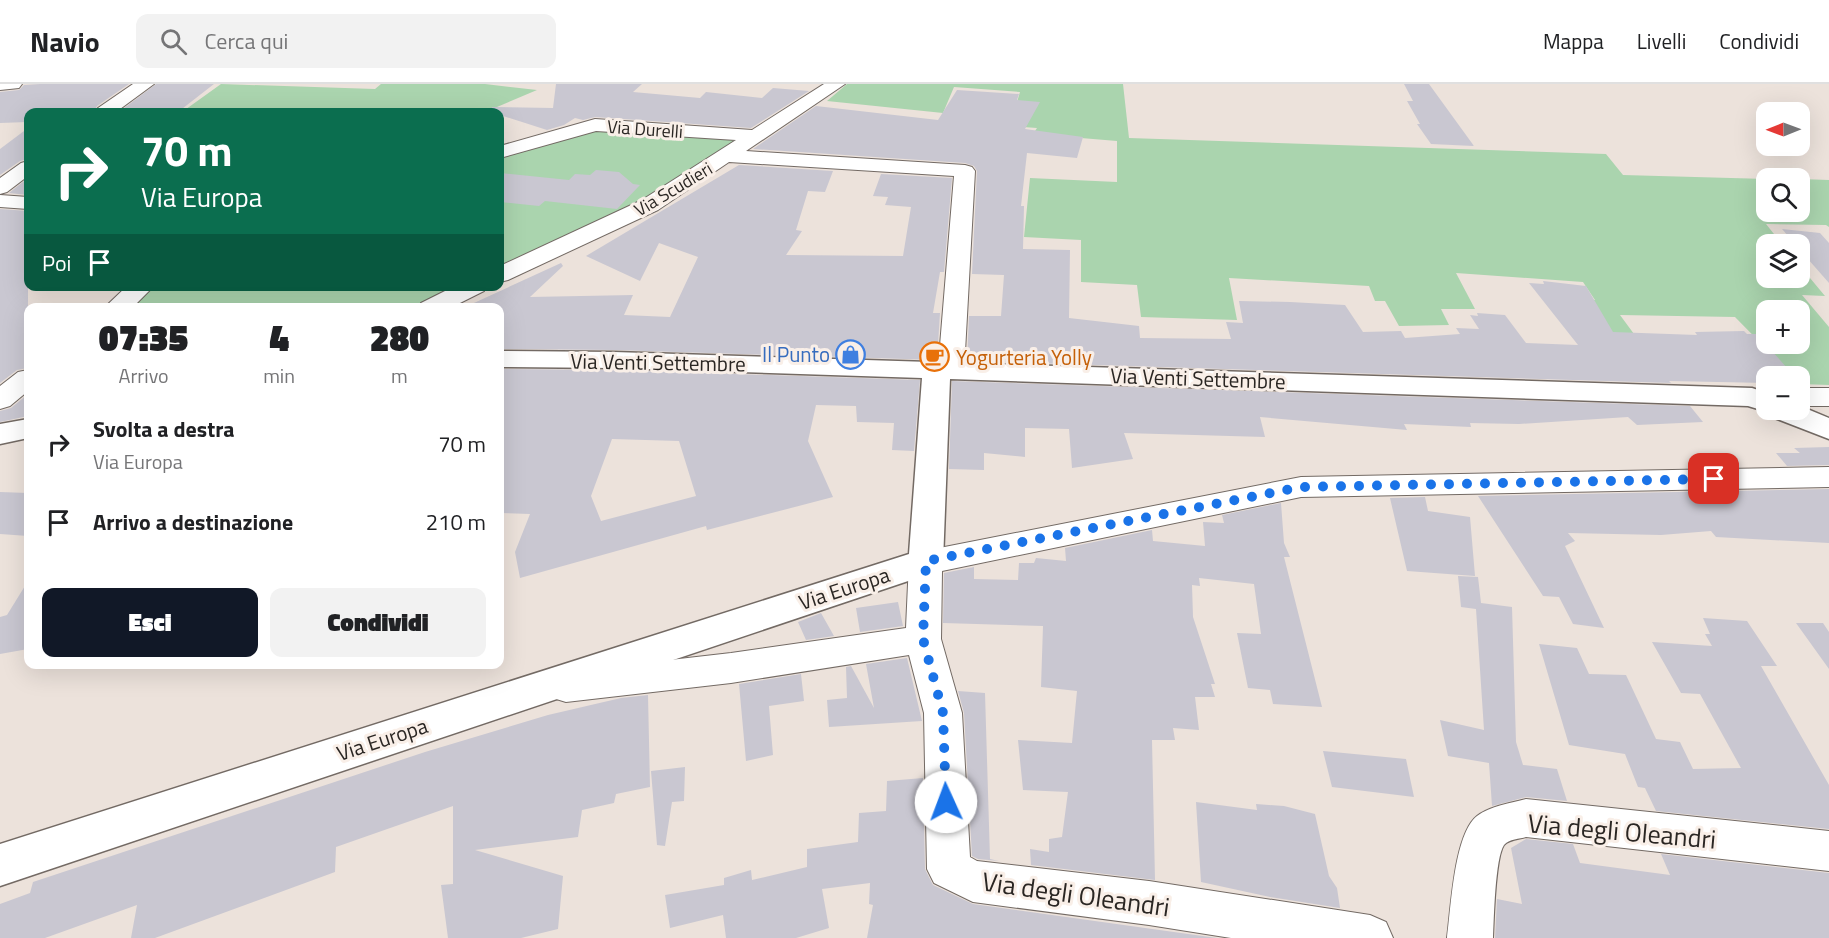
<!DOCTYPE html>
<html lang="it">
<head>
<meta charset="utf-8">
<style>
	:root { --surface:#fff; --page:#f2f2f2; --text:#202124; --muted:#757577; --line:#e0e0e0; --accent:#111827 }
	body { margin:0; font-family:"Titillium Web",sans-serif; background:var(--page); color:var(--text); height:100vh; display:flex; flex-direction:column; font-size:22px; white-space:nowrap }
	* { box-sizing:border-box; margin:0 }
	p { font-size:20px; color:var(--muted) }
	.icon { flex:none; width:33px; height:33px; fill:none; stroke:currentColor; stroke-width:2; stroke-linecap:round; stroke-linejoin:round }
	.map { position:relative; flex:1; overflow:hidden }
	.sheet { position:absolute; left:24px; top:219px; width:480px; height:366px; display:flex; flex-direction:column; background:var(--surface); border-radius:12px; box-shadow:0 6px 24px #0002 }
	.sheet>* { flex:none }
	.hud { position:absolute; left:24px; top:24px; width:480px; height:183px; border-radius:12px; box-shadow:0 6px 24px #0002; background:#0b6e4f; color:#fff; overflow:hidden }
	.needle { width:39px; rotate:269deg }
	.buttons { position:absolute; left:1756px; top:18px; display:grid; gap:12px }
	.buttons a { display:grid; place-items:center; width:54px; height:54px; border-radius:12px; background:var(--surface); box-shadow:0 6px 24px #0002; font-size:30px }
	.pin { position:absolute; display:grid; place-items:center; width:51px; height:51px; color:#fff; margin:-26px; border-radius:12px; box-shadow:0 3px 9px #0006 }
	.me { position:absolute; width:66px; margin:-33px; rotate:358deg; stroke-linejoin:round; filter:drop-shadow(0 0 4px #0008) }
	.turn { display:flex; align-items:center; gap:21px; height:126px; padding:0 18px; font-size:27px }
	.turn .icon { width:78px; height:78px; stroke-width:2.5 }
	.turn b { display:block; font-size:42px; line-height:51px }
	.then { display:flex; align-items:center; height:57px; padding:0 18px; background:#0003; gap:12px; font-size:22px }
	.eta { display:flex; justify-content:space-evenly; align-items:center; height:102px; text-align:center }
	.eta b { font-size:36px; font-weight:800; line-height:42px }
	.cta { display:flex; gap:12px; margin-top:auto; padding:12px 18px }
	.cta a { flex:1; height:69px; border-radius:12px; background:var(--accent); color:#fff; font-size:24px; font-weight:800; line-height:69px; text-align:center }
	.cta a+a { background:var(--page); color:var(--text) }
	ul { padding:0; list-style:none }
	li { display:flex; align-items:center; gap:18px; height:78px; padding:0 18px }
	li div { flex:1 }
	li b { display:block; font-size:22px }
	li em { font-style:normal }
	header { display:flex; align-items:center; gap:36px; box-sizing:border-box; height:84px; padding:0 30px; background:var(--surface); border-bottom:2px solid var(--line) }
	header strong { font-size:28px }
	nav { display:flex; gap:33px; margin-inline-start:auto; font-size:21px }
	.search { width:420px; height:54px; background:var(--page); display:flex; align-items:center; gap:15px; box-sizing:border-box; padding:0 21px; border-radius:12px; color:var(--muted); font-size:22px }
	.map>svg:first-child { display:block }
</style>
</head>
<body>
<header>
<strong>Navio</strong>
<div class="search"><svg class="icon" aria-label="search" viewBox="0 0 24 24"><circle cx="10" cy="10" r="6"/><path d="M15 15l6 6"/></svg>Cerca qui</div>
<nav><a>Mappa</a><a>Livelli</a><a>Condividi</a></nav>
</header>
<div class="map">
<svg width="1829" height="854" viewBox="0 0 1829 854">
	<rect width="100%" height="100%" fill="#ece2db"/>
	<path fill="#aad4ae" fill-rule="evenodd" d="M 221,0 L 375,5 L 381,0 L 485,0 L 537,6 L 485,28 L 182,28 Z
		M 847,0 L 1123,0 L 1129,54 L 1606,70 L 1623,91 L 1767,95 L 1767,128 L 1800,128 L 1800,95 L 1829,96 L 1829,143 L 1826,141 L 1766,140 L 1782,160 L 1767,160 L 1767,194 L 1800,194 L 1800,182 L 1825,212 L 1802,211 L 1829,243 L 1829,301 L 1800,300 L 1800,292 L 1793,292 L 1735,233 L 1620,231 L 1634,250 L 1607,250 L 1544,214 L 1595,216 L 1583,198 L 1456,189 L 1475,225 L 1441,225 L 1449,241 L 1399,242 L 1385,217 L 1375,217 L 1369,202 L 1229,194 L 1237,236 L 1141,233 L 1137,201 L 1081,198 L 1081,156 L 1024,153 L 1030,94 L 1117,98 L 1117,57 L 1033,50 L 1037,44 L 1010,42 L 1020,8 L 954,3 L 943,29 L 827,17 ZM 1767,226 L 1800,226 L 1800,260 L 1767,260 Z
		M 595,44 L 748,54 L 644,120 L 500,187 L 500,70 Z
		M 149,203 L 465,203 L 419,223 L 123,224 Z"/>
	<path fill="#c9c7d1" fill-rule="evenodd" d="M 40,0 L 129,0 L 97,22 L 94,28 L 28,28 L 28,38 L 0,39 L 0,8 L 19,6 L 24,1 Z
		M 156,0 L 214,0 L 178,28 L 119,28 Z
		M 556,0 L 642,0 L 633,8 L 700,14 L 706,8 L 762,14 L 773,4 L 809,7 L 751,44 L 595,33 L 583,36 L 575,34 L 564,41 L 547,46 L 500,31 L 500,28 L 491,28 L 492,23 L 553,24 Z
		M 1404,0 L 1429,0 L 1474,62 L 1431,60 L 1417,40 L 1420,40 L 1407,17 L 1413,17 Z
		M 957,6 L 1019,10 L 1017,16 L 1040,18 L 1025,45 L 1083,53 L 1077,74 L 1027,69 L 1021,122 L 1024,122 L 1023,165 L 1070,166 L 1069,234 L 1139,242 L 1140,254 L 1231,255 L 1226,238 L 1243,239 L 1239,217 L 1290,218 L 1345,221 L 1363,248 L 1401,247 L 1405,254 L 1460,250 L 1456,244 L 1479,245 L 1470,231 L 1478,232 L 1477,229 L 1505,231 L 1526,259 L 1578,261 L 1529,199 L 1544,200 L 1543,197 L 1586,202 L 1613,248 L 1697,251 L 1695,248 L 1744,247 L 1747,250 L 1757,250 L 1794,292 L 1767,292 L 1767,299 L 1669,297 L 1671,299 L 967,277 L 969,232 L 1001,232 L 1004,191 L 972,190 L 977,87 L 974,82 L 965,79 L 753,65 L 816,22 L 938,36 Z
		M 28,44 L 28,75 L 20,77 L 0,91 L 0,65 Z
		M 739,81 L 833,87 L 825,108 L 808,107 L 796,146 L 802,147 L 786,171 L 903,172 L 911,123 L 885,121 L 888,113 L 873,112 L 881,90 L 952,94 L 944,188 L 940,188 L 933,229 L 940,229 L 937,276 L 614,266 L 500,265 L 500,224 L 463,224 L 561,179 L 563,182 L 530,213 L 633,211 L 624,231 L 670,233 L 698,173 L 659,159 L 640,197 L 586,172 Z
		M 596,86 L 619,88 L 633,100 L 640,101 L 617,125 L 545,117 L 539,122 L 500,118 L 500,89 L 569,96 L 575,90 L 590,91 Z
		M 28,94 L 28,111 L 9,109 Z
		M 0,125 L 28,127 L 28,284 L 17,286 L 0,299 Z
		M 1782,145 L 1820,149 L 1829,159 L 1829,199 L 1800,166 L 1800,160 L 1795,160 Z
		M 500,285 L 614,286 L 920,296 L 914,367 L 892,366 L 894,339 L 857,338 L 856,322 L 816,321 L 808,357 L 833,413 L 707,446 L 706,442 L 520,494 L 515,468 L 530,430 L 500,429 ZM 612,355 L 679,357 L 696,412 L 601,437 L 591,412 Z
		M 952,297 L 1690,322 L 1703,338 L 1637,341 L 1628,333 L 1519,340 L 1470,339 L 1471,343 L 1404,340 L 1407,346 L 1260,333 L 1265,353 L 1124,349 L 1133,375 L 1072,384 L 1069,345 L 1025,344 L 1025,373 L 984,369 L 984,386 L 949,385 Z
		M 28,310 L 28,332 L 0,338 L 0,327 L 11,324 Z
		M 1829,363 L 1829,381 L 1787,382 L 1776,369 L 1800,369 L 1794,364 Z
		M 1829,405 L 1829,459 L 1716,453 L 1711,447 L 1661,451 L 1568,449 L 1575,457 L 1565,462 L 1604,544 L 1573,540 L 1559,513 L 1543,512 L 1478,412 Z
		M 0,408 L 28,409 L 28,452 L 0,450 Z
		M 1425,413 L 1428,427 L 1470,433 L 1475,492 L 1407,487 L 1390,414 Z
		M 1281,419 L 1284,459 L 1290,473 L 1284,473 L 1322,623 L 1273,620 L 1270,606 L 1248,604 L 1237,549 L 1261,550 L 1254,500 L 1199,494 L 1200,502 L 1192,501 L 1193,533 L 1215,600 L 1211,600 L 1215,613 L 1195,613 L 1199,646 L 1173,644 L 1175,656 L 1152,656 L 1155,796 L 1031,781 L 1030,765 L 1049,768 L 1049,755 L 1062,753 L 1068,708 L 1023,706 L 1018,656 L 1072,659 L 1077,607 L 1041,603 L 1043,542 L 943,539 L 944,489 L 974,483 L 974,495 L 1018,496 L 1019,479 L 1034,479 L 1036,474 L 1066,477 L 1065,464 L 1152,446 L 1153,457 L 1205,462 L 1203,438 L 1224,439 L 1222,431 Z
		M 1458,492 L 1478,493 L 1481,519 L 1512,523 L 1516,658 L 1523,681 L 1557,685 L 1567,717 L 1526,713 L 1492,722 L 1489,679 L 1448,672 L 1440,636 L 1484,646 L 1476,525 L 1461,523 Z
		M 28,497 L 28,565 L 0,570 L 0,533 L 7,531 Z
		M 898,518 L 903,542 L 860,548 L 856,524 Z
		M 821,529 L 834,552 L 806,556 L 798,538 Z
		M 1703,534 L 1747,537 L 1777,582 L 1761,582 L 1829,701 L 1829,745 L 1656,727 L 1645,704 L 1638,703 L 1625,670 L 1569,661 L 1539,560 L 1577,564 L 1589,590 L 1626,591 L 1656,655 L 1680,658 L 1693,685 L 1741,684 L 1700,610 L 1681,609 L 1652,558 L 1712,562 L 1705,550 L 1710,550 Z
		M 1796,539 L 1823,539 L 1829,548 L 1829,585 Z
		M 907,574 L 922,637 L 829,643 L 827,616 L 847,614 L 846,583 L 851,582 L 874,624 L 866,580 Z
		M 801,590 L 804,617 L 769,622 L 773,671 L 746,677 L 739,600 Z
		M 958,607 L 985,609 L 990,775 L 999,777 L 978,775 L 972,772 L 964,629 Z
		M 648,611 L 650,703 L 616,710 L 614,719 L 582,726 L 578,753 L 475,766 L 563,792 L 558,845 L 521,854 L 448,854 L 441,801 L 453,800 L 453,722 L 336,763 L 335,788 L 155,854 L 131,854 L 137,821 L 45,854 L 0,854 L 0,820 L 30,809 L 33,798 L 425,668 L 548,631 L 621,614 Z
		M 1323,667 L 1406,675 L 1414,713 L 1332,703 Z
		M 685,683 L 684,717 L 672,718 L 665,762 L 657,761 L 651,687 Z
		M 923,694 L 925,785 L 933,801 L 973,820 L 1217,854 L 867,854 L 873,821 L 869,820 L 870,799 L 822,805 L 829,844 L 796,854 L 726,854 L 723,831 L 670,844 L 665,811 L 724,801 L 724,794 L 751,786 L 752,796 L 807,783 L 807,765 L 858,758 L 859,729 L 886,727 L 887,697 Z
		M 1196,718 L 1257,726 L 1256,720 L 1284,722 L 1315,730 L 1329,792 L 1337,804 L 1340,824 L 1270,813 L 1201,798 Z
		M 1526,755 L 1573,760 L 1580,779 L 1670,791 L 1661,770 L 1829,789 L 1829,854 L 1495,854 L 1497,815 L 1522,820 L 1511,764 Z"/>
	<g fill="none" stroke-linecap="round" stroke-linejoin="round">
		<defs>
			<path id="minor" d="M 0,0 L 22,0 L 19,4 L 0,6 Z
				M 133,0 L 154,0 L 116,28 L 96,28 L 98,24 Z
				M 824,0 L 845,0 L 746,67 L 965,81 L 972,83 L 975,87 L 964,286 L 961,292 L 951,294 L 941,292 L 938,286 L 954,92 L 729,78 L 658,126 L 508,196 L 500,198 L 500,182 L 642,116 L 736,56 L 596,47 L 500,74 L 500,62 L 595,35 L 752,46 Z
				M 28,77 L 28,92 L 7,108 L 0,110 L 0,94 L 21,79 Z
				M 0,111 L 28,113 L 28,125 L 0,123 Z
				M 127,202 L 154,202 L 132,224 L 104,224 Z
				M 455,202 L 487,202 L 484,207 L 450,224 L 418,224 L 421,219 Z
				M 28,286 L 28,307 L 10,322 L 0,325 L 0,302 L 18,288 Z
				M 1800,304 L 1829,304 L 1829,322 L 1800,322 Z
				M 1829,383 L 1829,403 L 1301,413 L 942,487 L 941,555 L 962,629 L 970,773 L 977,777 L 1149,797 L 1370,831 L 1386,838 L 1393,854 L 1231,854 L 1149,841 L 973,818 L 934,799 L 927,785 L 924,629 L 909,571 L 731,599 L 566,618 L 553,614 L 547,603 L 553,592 L 566,588 L 731,569 L 906,544 L 909,478 L 914,469 L 1301,393 Z
				M 1526,715 L 1829,747 L 1829,787 L 1526,753 C 1520,755 1509,755 1504,761 C 1495,774 1494,835 1493,854 L 1447,854 C 1451,825 1454,750 1477,732 C 1490,722 1511,719 1526,715 Z"/>
			<path id="major" d="M 500,267 L 614,268 L 1752,304 L 1767,309 L 1767,326 L 1800,326 L 1800,322 L 1829,334 L 1829,355 L 1772,333 L 1768,328 L 1748,322 L 950,295 L 943,478 L 938,487 L 0,802 L 0,760 L 909,470 L 922,294 L 614,284 L 500,283 Z
				M 28,335 L 28,354 L 0,360 L 0,340 Z"/>
		</defs>
		<use href="#minor" stroke="#736a64" stroke-width="2"/>
		<use href="#major" stroke="#736a64" stroke-width="3"/>
		<use href="#minor" fill="#fff" fill-rule="evenodd"/>
		<use href="#major" fill="#fff" fill-rule="evenodd"/>
	</g>
	<g fill="none" stroke-linecap="round" stroke-linejoin="round">
		<path stroke="#1a73e8" stroke-width="10" stroke-dasharray="0 18" d="M 946,718 L 943,629 L 923,555 L 926,477 L 1301,403 L 1714,395"/>
	</g>
	<defs>
		<symbol id="shop-ring" viewBox="-11 -11 22 22"><circle r="9.5" fill="#f9efe8" stroke="#3f7fe0" stroke-width="1.5"/><path d="M-5-2.5h2.3a2.7 3.5 0 0 1 5.4 0H5L5.5 6h-11ZM-1.5-2.5h3a1.5 2.3 0 0 0-3 0Z" fill="#3f7fe0"/></symbol>
		<symbol id="cafe-ring" viewBox="-11 -11 22 22"><circle r="9.5" fill="#f9efe8" stroke="#e8710a" stroke-width="1.5"/><path d="M-5.5-4.5H6V0H3Q3 3.5 0 3.5H-2.5Q-5.5 3.5-5.5 0ZM3-3.2v2h1.7v-2ZM-6 4.5H4V6H-6Z" fill="#e8710a"/></symbol>
	</defs>
	<g fill-rule="evenodd">
		<use href="#shop-ring" x="834" y="254" width="33" height="33"/>
		<use href="#cafe-ring" x="918" y="256" width="33" height="33"/>
	</g>
	<g text-anchor="middle" dominant-baseline="central" stroke-width="6" stroke-linejoin="round" paint-order="stroke">
		<g font-size="18" fill="#2a2623" stroke="#f9efe8">
			<text transform="translate(645 45) rotate(4)">Via Durelli</text>
			<text transform="translate(673 105) rotate(-31)">Via Scudieri</text>
		</g>
		<g font-size="21" fill="#366cbe" stroke="#f9efe8" text-anchor="end">
			<text x="830" y="270">Il Punto</text>
		</g>
		<g font-size="21" fill="#c56008" stroke="#f9efe8" text-anchor="start">
			<text x="956" y="273">Yogurteria Yolly</text>
		</g>
		<g font-size="21" fill="#2a2623" stroke="#f9efe8">
			<text transform="translate(658 278) rotate(1)">Via Venti Settembre</text>
			<text transform="translate(1198 294) rotate(2)">Via Venti Settembre</text>
			<text transform="translate(844 504) rotate(-18)">Via Europa</text>
			<text transform="translate(382 655) rotate(-18)">Via Europa</text>
		</g>
		<g font-size="26" fill="#2a2623" stroke="#f9efe8">
			<text transform="translate(1622 747) rotate(5)">Via degli Oleandri</text>
			<text transform="translate(1076 810) rotate(8)">Via degli Oleandri</text>
		</g>
	</g>
</svg>
<div class="buttons">
<a><svg class="needle" viewBox="-14 -14 28 28"><path d="M0-13l5 13h-10z" fill="#e53935"/><path d="M0 13l5-13h-10z" fill="#757577"/></svg></a>
<a><svg class="icon" aria-label="search" viewBox="0 0 24 24"><circle cx="10" cy="10" r="6"/><path d="M15 15l6 6"/></svg></a>
<a><svg class="icon" aria-label="layers" viewBox="0 0 24 24"><path d="M12 4l9 5-9 5-9-5zM3 14l9 5 9-5"/></svg></a>
<a>+</a>
<a>−</a>
</div>
<div class="pin" style="left:1714px;top:395px;background:#d93025"><svg class="icon" aria-label="arrive" viewBox="0 0 24 24"><path d="M6 21V4h12l-3 4 3 4H6"/></svg></div>
<svg class="me" style="left:946px;top:718px" viewBox="-20 -20 40 40"><circle r="19" fill="#fff"/><path d="M0-13L10 11 0 6-10 11z" fill="#1a73e8"/></svg>
<div class="hud">
<div class="turn"><svg class="icon" aria-label="right" viewBox="0 0 24 24"><path d="M7 20v-9h11M14 6l5 5-5 5"/></svg><div><b>70 m</b>Via Europa</div></div>
<div class="then">Poi<svg class="icon" aria-label="arrive" viewBox="0 0 24 24"><path d="M6 21V4h12l-3 4 3 4H6"/></svg></div>
</div>
<section class="sheet">
<div class="eta">
<div><b>07:35</b><p>Arrivo</p></div>
<div><b>4</b><p>min</p></div>
<div><b>280</b><p>m</p></div>
</div>
<ul>
<li><svg class="icon" aria-label="right" viewBox="0 0 24 24"><path d="M7 20v-9h11M14 6l5 5-5 5"/></svg><div><b>Svolta a destra</b><p>Via Europa</p></div><em>70 m</em></li>
<li><svg class="icon" aria-label="arrive" viewBox="0 0 24 24"><path d="M6 21V4h12l-3 4 3 4H6"/></svg><div><b>Arrivo a destinazione</b></div><em>210 m</em></li>
</ul>
<div class="cta"><a>Esci</a><a>Condividi</a></div>
</section>
</div>
</body>
</html>
